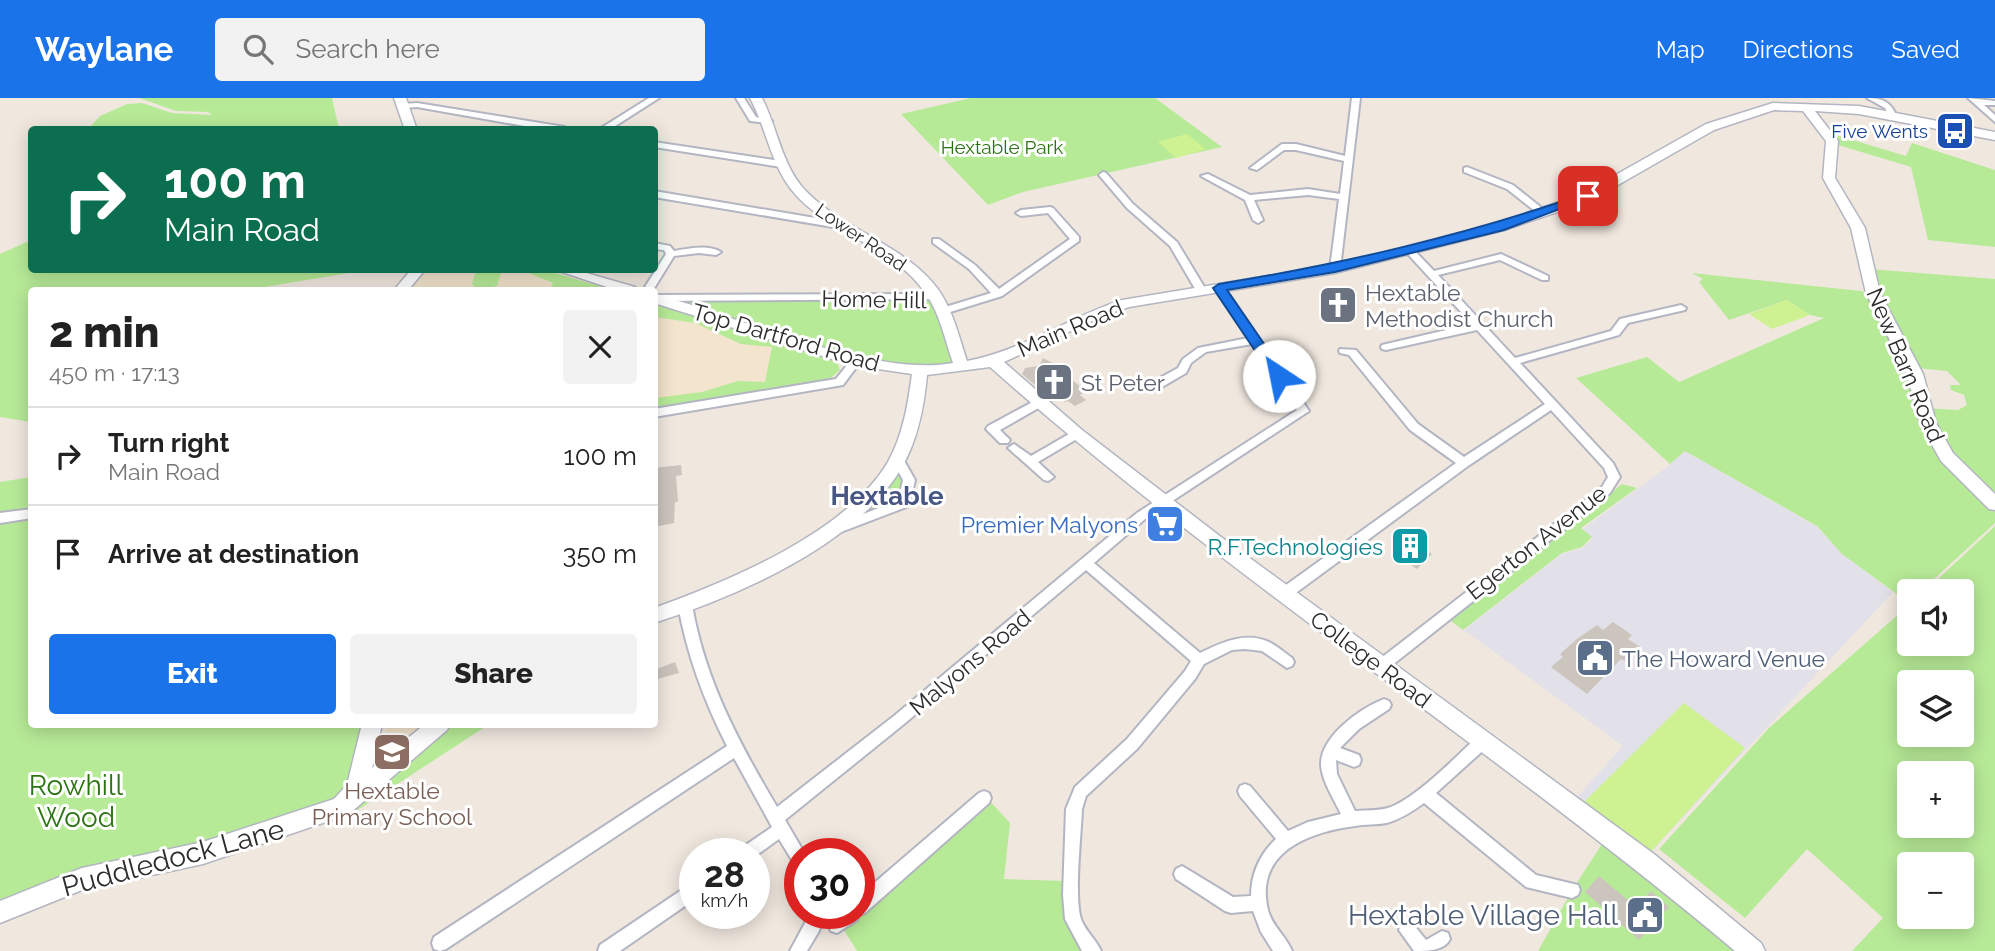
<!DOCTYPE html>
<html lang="en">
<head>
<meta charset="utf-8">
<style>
	:root { --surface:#fff; --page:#f2f2f2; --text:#222; --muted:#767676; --line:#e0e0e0; --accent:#1a73e8 }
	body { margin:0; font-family:Raleway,sans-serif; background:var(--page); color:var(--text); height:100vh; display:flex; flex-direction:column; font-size:26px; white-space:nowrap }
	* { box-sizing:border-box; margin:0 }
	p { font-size:23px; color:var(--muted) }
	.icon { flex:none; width:38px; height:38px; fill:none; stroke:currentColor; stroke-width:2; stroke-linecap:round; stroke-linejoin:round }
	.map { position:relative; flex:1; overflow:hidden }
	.details { position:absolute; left:28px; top:189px; width:630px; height:441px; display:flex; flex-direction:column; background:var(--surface); border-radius:7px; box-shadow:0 4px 18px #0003 }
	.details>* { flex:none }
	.guide { position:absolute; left:28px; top:28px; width:630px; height:147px; border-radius:7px; box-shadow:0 4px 18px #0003; background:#0b6e4f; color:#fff; overflow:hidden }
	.tools { position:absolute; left:1897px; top:481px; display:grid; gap:14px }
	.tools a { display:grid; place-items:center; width:77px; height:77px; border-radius:7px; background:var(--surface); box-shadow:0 4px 18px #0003; font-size:35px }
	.speed { position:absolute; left:679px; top:740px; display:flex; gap:14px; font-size:35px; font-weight:700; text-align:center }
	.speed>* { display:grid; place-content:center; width:91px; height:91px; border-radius:50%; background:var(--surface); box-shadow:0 4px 18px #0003; line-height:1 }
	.speed small { font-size:18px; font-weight:400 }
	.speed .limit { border:10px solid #d22; background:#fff; color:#111 }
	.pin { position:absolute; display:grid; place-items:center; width:60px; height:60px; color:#fff; margin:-30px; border-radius:14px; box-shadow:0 4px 10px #0006 }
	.me { position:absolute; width:77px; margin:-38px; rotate:326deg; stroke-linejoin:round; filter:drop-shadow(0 0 5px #0008) }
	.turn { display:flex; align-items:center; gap:24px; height:147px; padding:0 21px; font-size:32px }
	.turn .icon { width:91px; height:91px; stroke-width:2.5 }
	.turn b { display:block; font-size:49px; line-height:60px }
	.round { display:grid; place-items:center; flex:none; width:74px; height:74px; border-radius:7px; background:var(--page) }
	.overview { display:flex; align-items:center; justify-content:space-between; height:119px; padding:0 21px }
	h1 { font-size:42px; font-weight:800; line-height:52px }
	.button { display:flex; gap:14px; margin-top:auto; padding:14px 21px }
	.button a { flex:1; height:80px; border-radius:7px; background:var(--accent); color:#fff; font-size:28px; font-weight:800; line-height:80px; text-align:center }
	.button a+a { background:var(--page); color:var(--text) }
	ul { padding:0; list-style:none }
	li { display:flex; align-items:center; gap:21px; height:98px; padding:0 21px; border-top:2px solid var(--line) }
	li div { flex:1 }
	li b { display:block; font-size:26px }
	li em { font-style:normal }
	header { display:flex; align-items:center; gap:42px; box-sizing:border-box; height:98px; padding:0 35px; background:var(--accent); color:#fff }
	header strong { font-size:33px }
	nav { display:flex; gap:38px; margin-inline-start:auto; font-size:24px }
	.search { width:490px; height:63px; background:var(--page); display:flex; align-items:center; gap:18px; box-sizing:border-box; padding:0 24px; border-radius:7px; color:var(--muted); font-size:26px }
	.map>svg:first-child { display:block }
</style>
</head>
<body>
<header>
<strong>Waylane</strong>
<div class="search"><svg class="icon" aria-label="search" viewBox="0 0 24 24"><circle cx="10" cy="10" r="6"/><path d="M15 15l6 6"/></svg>Search here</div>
<nav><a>Map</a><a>Directions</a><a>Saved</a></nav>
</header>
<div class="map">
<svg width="1995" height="853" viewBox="0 0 1995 853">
	<rect width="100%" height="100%" fill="#f0e8df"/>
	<path fill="#e2e0e8" d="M 1683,352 L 1816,428 L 1842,456 L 1893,494 L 1649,756 L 1570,707 L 1623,648 L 1464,532 L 1562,456 L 1583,450 L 1593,440 L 1583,431 L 1670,367 Z"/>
	<path fill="#f2e4cd" d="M 420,172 L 545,172 L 612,192 L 403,192 Z
		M 654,206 L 796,250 L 810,284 L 655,311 Z
		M 387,627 L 435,627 L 368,683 L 383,658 Z"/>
	<path fill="#b7ea97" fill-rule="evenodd" d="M 139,0 L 332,0 L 339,31 L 88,31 L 100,18 L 127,6 L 142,5 L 172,15 L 212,17 L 208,14 L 176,13 Z
		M 971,0 L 1155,0 L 1222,49 L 1023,94 L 988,107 L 901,16 Z
		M 1833,36 L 1906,58 L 1912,45 L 1995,72 L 1995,149 L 1928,142 L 1911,69 L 1838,47 Z
		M 31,142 L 32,172 L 367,172 L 246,192 L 32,192 L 31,324 L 0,319 L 0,156 Z
		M 1869,171 L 1995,181 L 1995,402 L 1963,374 L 1926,310 L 1958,312 L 1967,307 L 1964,297 L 1951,292 L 1950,287 L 1961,287 L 1947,273 L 1917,270 L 1878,200 Z
		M 476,172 L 502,172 L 497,188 L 477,192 L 472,186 Z
		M 522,172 L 545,172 L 612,192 L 550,192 L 553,185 Z
		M 1692,175 L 1870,194 L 1906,263 L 1924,324 L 1995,410 L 1995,425 L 1921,493 L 1909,494 L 1909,505 L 1842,456 L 1817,428 L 1685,353 L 1670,366 L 1576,280 L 1647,259 L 1679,284 L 1824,220 L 1810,217 L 1787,202 L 1729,222 L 1699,184 L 1703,181 Z
		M 935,199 L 961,267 L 943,271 L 868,265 L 655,200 Z
		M 654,206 L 837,264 L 840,272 L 831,280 L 810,284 L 655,311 L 655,300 L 702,294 L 738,283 L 765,284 L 772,249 L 741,246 L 695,225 L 655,219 Z
		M 896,364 L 907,382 L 903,405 L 833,432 Z
		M 31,379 L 32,626 L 371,627 L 341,707 L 0,813 L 0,384 Z
		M 1622,386 L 1637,390 L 1581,430 L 1592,439 L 1582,449 L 1562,455 L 1463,532 L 1451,523 Z
		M 1995,428 L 1995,853 L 1852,853 L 1883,820 L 1807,751 L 1745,820 L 1659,751 L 1770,629 L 1909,507 L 1909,546 L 1962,546 L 1962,494 L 1925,493 ZM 1909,584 L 1962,584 L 1962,637 L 1909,637 ZM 1909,676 L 1962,676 L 1962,728 L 1909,728 ZM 1909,766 L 1962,766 L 1962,819 L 1909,819 Z
		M 440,627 L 488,627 L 356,713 L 355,697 Z
		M 986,699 L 1010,725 L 1004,781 L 1068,783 L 1093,853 L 857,853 L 844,832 Z
		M 1606,740 L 1747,853 L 1538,853 L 1574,789 Z"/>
	<path fill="#cef292" d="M 1187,36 L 1206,51 L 1176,60 L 1158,44 Z
		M 1787,202 L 1810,217 L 1772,231 L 1749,216 Z
		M 1684,605 L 1745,650 L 1649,756 L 1580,708 Z"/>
	<path fill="#cbc5be" d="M 1333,192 L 1356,222 L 1339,225 L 1319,195 Z
		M 1043,260 L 1073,275 L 1072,282 L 1086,293 L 1080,297 L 1086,302 L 1075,308 L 1068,303 L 1065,304 L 1054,295 L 1049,298 L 1043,294 L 1022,276 L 1025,270 L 1039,268 Z
		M 681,367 L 682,377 L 676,378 L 678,404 L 675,404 L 674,425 L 654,429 L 654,370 Z
		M 1400,435 L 1432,456 L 1417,471 L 1402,461 L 1410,454 L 1392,442 Z
		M 1613,524 L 1632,537 L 1628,541 L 1640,549 L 1625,563 L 1621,561 L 1587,596 L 1551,569 L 1563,559 L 1560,556 L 1577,541 L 1597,527 L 1603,532 Z
		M 675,564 L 679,575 L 654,582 L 654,572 Z
		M 1599,778 L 1636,809 L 1651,793 L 1669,809 L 1639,842 L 1585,794 Z"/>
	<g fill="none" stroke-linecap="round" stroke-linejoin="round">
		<defs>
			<path id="street" d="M 649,0 L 659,0 L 609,32 L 598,32 Z
				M 736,0 L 744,0 L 756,19 L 772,23 L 768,25 L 750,23 Z
				M 1352,0 L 1360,0 L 1340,171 L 1335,174 L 1330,171 L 1339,101 L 1308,97 L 1254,102 L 1263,122 L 1258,125 L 1253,122 L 1245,102 L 1201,78 L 1208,76 L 1250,97 L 1308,91 L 1340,96 L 1344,63 L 1296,52 L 1284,52 L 1257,72 L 1250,70 L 1282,46 L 1296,46 L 1345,58 Z
				M 1867,0 C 1883,0 1891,4 1897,19 L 1890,21 L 1885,10 Z
				M 1968,0 L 1995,3 L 1995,7 L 1984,7 L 1995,17 L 1995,24 Z
				M 417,5 L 565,29 L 569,32 L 547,32 L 417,9 L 403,10 L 399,8 L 403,6 Z
				M 654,44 L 781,63 L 785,66 L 781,69 L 654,49 Z
				M 1467,69 L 1513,87 L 1548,115 L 1546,117 L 1540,117 L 1507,91 L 1464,74 L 1464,70 Z
				M 1103,74 L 1106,75 L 1133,106 L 1177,144 L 1206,192 L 1205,194 L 1197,194 L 1170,148 L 1127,110 L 1099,77 Z
				M 654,93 L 839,124 L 844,127 L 839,130 L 654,99 Z
				M 1050,109 L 1053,110 L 1079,139 L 1079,143 L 1002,198 L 947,215 L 939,215 L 939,211 L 991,195 L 969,171 L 933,145 L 933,141 L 939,141 L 975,167 L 999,191 L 1070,141 L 1048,115 L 1021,118 L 1016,115 L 1021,112 Z
				M 654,145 L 670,148 L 674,153 C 689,151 707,146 721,154 L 716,157 L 699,155 L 674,158 L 653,192 L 643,192 L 666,156 L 664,152 L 654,151 Z
				M 1409,149 L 1412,150 L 1434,173 L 1501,156 L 1548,178 L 1548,182 L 1542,182 L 1500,162 L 1438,177 L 1515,260 L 1611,233 L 1620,221 L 1681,207 L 1686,210 L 1685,212 L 1628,225 L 1619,237 L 1520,265 L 1613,365 L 1620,379 L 1610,395 L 1386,572 L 1381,574 L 1376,572 L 1374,568 L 1376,564 L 1602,389 L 1608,379 L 1604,370 L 1551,312 L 1468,368 L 1289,500 L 1279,500 L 1278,496 L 1279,492 L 1456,365 L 1410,332 L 1349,257 L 1340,255 L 1339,253 L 1340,251 L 1356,252 L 1418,326 L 1464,359 L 1545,306 L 1477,232 L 1386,252 L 1382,251 L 1381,249 L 1382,247 L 1472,226 L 1406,154 L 1406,150 Z
				M 1219,187 L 1223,188 L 1309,313 L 1145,421 L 1094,465 L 1200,555 C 1221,545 1245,533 1269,544 C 1277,548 1285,555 1292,560 L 1294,564 L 1292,568 L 1287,570 L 1262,553 L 1245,551 L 1232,552 L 1204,566 L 1195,581 L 1137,651 L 1086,698 L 1082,711 C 1081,738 1074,798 1081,821 C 1085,833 1096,841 1101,853 L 1082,853 L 1065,821 L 1063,797 L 1066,711 L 1073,694 L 1075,689 L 1127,641 L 1185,573 L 1191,563 L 1086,472 L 904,626 L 785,722 L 805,756 L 800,756 L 800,769 L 795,767 L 779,741 L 754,759 L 754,756 L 737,756 L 740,751 L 772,729 L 734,660 L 446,851 L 440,853 L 434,851 L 432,845 L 434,839 L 727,648 C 704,603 687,557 678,507 L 680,503 L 685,502 L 690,503 L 692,507 C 705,582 739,645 777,709 L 894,618 L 1137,415 L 1297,312 L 1252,246 L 1206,254 L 1191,265 L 1186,275 L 1155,293 L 1147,293 L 1146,290 L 1147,287 L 1178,270 L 1183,261 L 1198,250 L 1248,240 L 1214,190 Z
				M 936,196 L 941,199 L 940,201 L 654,203 L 654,197 Z
				M 856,260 L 861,263 L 843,287 L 654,319 L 654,311 L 836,281 L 852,261 Z
				M 1038,301 L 1044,305 L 1042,308 L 1000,332 L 1010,342 L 1008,345 L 1000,345 L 986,331 L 988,328 Z
				M 1076,332 L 1080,333 L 1082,336 L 1080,339 L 1038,364 L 1054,379 L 1048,383 L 1044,382 L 1008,350 L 1014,346 L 1031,358 Z
				M 898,358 L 902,359 L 915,382 L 909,408 L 841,434 L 833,434 L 831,431 L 833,428 L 899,402 L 903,382 L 892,362 Z
				M 32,411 L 32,420 L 0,425 L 0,415 Z
				M 1384,601 L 1389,603 L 1391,607 L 1389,611 L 1359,631 L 1340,650 L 1359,657 L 1361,662 L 1359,667 L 1354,669 L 1336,662 L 1337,676 L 1355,713 C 1366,712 1378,713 1388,710 C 1414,702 1456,659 1477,639 L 1482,638 L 1487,639 L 1489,644 L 1487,649 L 1436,695 L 1536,777 L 1578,787 L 1580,792 L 1578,797 L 1572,800 L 1526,789 L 1424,705 C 1413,713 1401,721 1387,725 C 1376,727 1365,726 1355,728 C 1309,734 1254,754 1268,812 C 1272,828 1286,838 1292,853 L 1273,853 L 1261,834 L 1253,813 L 1231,815 L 1225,813 L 1176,781 L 1174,776 L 1176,771 L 1182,768 L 1233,799 L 1251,798 C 1251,776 1260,756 1276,741 L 1240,698 L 1238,693 L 1240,688 L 1245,686 L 1250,688 L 1288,733 L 1308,724 L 1341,716 C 1334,701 1321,682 1321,665 C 1322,637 1361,610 1384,601 Z
				M 984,693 L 989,695 L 991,700 L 989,705 L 865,815 L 859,817 L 857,822 L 837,835 L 831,833 L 823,818 L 819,833 L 807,853 L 790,853 L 805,825 L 807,816 L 859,816 L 859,798 L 979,695 Z
				M 695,783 L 695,801 L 620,853 L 598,853 L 600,847 Z
				M 1407,824 L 1413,826 L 1426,842 L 1442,833 L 1448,835 L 1450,841 C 1444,853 1428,853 1414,853 L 1399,832 L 1401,826 Z"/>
			<path id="secondary" d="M 394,0 L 406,0 L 417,32 L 405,32 Z
				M 750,0 L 762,0 C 777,29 782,67 804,91 C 841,131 898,144 933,185 C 952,207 958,236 967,263 C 1021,253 1070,219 1122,202 L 1335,167 L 1494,126 L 1580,97 L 1706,26 L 1773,5 L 1859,8 L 1995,34 L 1995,42 L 1859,16 L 1815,13 L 1838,43 L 1835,80 L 1865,130 L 1880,195 L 1923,276 L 1936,325 L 1953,355 L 1995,396 L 1995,412 L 1989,411 L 1941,363 L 1920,325 L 1907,276 L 1866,195 L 1851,130 L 1823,80 L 1826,43 L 1803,13 L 1774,12 L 1714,32 L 1590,103 L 1504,132 L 1335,175 L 1129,209 L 1105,217 L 1004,264 L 1082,332 L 1221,439 L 1654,756 L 1761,845 L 1765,853 L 1735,853 C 1493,650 1226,479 990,269 L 927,277 C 924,309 918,341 902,369 C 857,447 737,498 654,525 L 654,510 C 729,483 846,435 888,364 C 903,337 908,306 912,276 L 851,267 L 654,205 L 654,196 C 736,217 872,280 953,265 C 945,242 940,216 926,196 C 895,149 831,137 795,96 C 771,69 767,31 750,0 Z
				M 411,172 L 425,172 L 408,192 L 394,192 Z
				M 556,172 L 576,172 L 635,189 L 637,192 L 616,192 Z
				M 362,626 L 382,626 L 372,670 L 425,626 L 450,626 L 447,632 L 349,716 L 203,766 L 82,792 L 0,825 L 0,803 L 82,770 L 203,744 L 334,701 L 347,687 Z"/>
		</defs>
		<use href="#street" stroke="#b3b6c2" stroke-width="4"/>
		<use href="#secondary" stroke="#b3b6c2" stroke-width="3"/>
		<use href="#street" fill="#fff" fill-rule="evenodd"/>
		<use href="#secondary" fill="#fff" fill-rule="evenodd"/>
	</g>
	<path fill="#1a73e8" stroke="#114b97" stroke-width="2" d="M 1584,96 L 1594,98 L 1504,132 L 1335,174 L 1227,192 L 1286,278 L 1279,282 L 1274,281 L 1213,190 L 1219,186 C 1347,165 1462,138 1584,96 Z"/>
	<defs>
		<symbol id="bus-square" viewBox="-11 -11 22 22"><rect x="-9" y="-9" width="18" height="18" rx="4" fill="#1a4fb4" stroke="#fff"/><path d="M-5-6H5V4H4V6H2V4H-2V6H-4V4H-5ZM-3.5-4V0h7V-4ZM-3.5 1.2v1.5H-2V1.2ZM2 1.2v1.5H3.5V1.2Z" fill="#fff"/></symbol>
		<symbol id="church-square" viewBox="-11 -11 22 22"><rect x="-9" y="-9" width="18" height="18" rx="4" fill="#6b7280" stroke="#fff"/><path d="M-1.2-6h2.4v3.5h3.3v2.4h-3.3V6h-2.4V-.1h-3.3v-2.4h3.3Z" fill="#fff"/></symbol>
		<symbol id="supermarket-square" viewBox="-11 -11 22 22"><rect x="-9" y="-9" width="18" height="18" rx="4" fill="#3f7fe0" stroke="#fff"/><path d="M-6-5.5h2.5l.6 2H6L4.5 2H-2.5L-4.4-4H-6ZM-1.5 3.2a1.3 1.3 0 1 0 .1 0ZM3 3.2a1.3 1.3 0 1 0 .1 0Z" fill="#fff"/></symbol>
		<symbol id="building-square" viewBox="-11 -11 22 22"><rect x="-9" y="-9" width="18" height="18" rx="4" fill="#0f9aa8" stroke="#fff"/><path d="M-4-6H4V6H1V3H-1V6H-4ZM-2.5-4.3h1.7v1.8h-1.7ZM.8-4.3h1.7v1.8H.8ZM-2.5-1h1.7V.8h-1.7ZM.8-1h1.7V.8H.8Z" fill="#fff"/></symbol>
		<symbol id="civic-square" viewBox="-11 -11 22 22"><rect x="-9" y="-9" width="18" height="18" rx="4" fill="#5c6f8a" stroke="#fff"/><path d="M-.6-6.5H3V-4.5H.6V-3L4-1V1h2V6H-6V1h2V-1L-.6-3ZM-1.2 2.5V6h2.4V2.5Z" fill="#fff"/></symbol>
		<symbol id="school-square" viewBox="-11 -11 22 22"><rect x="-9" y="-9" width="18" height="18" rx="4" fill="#8d6e63" stroke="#fff"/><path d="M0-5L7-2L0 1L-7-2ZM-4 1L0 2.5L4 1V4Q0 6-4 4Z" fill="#fff"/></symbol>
	</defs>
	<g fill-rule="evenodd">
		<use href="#bus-square" x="1933" y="11" width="44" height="44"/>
		<use href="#church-square" x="1316" y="185" width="44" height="44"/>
		<use href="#church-square" x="1032" y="262" width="44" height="44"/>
		<use href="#supermarket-square" x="1143" y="404" width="44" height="44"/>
		<use href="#building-square" x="1388" y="426" width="44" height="44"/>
		<use href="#civic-square" x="1573" y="538" width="44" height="44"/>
		<use href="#school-square" x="370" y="632" width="44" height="44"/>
		<use href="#civic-square" x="1623" y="795" width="44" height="44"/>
	</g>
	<g text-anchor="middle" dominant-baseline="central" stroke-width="6" stroke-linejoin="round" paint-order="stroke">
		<g font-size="19" fill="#164399" stroke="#fff" text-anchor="end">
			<text x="1928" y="33">Five Wents</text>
		</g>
		<g font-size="19" fill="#2c7314" stroke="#fff">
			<text x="1002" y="49">Hextable Park</text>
		</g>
		<g font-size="19" fill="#2d2d2d" stroke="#fff">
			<text transform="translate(861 139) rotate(34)">Lower Road</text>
		</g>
		<g font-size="23" fill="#5b616d" stroke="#fff" text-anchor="start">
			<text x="1365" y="194">Hextable<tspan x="1365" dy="26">Methodist Church</tspan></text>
			<text x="1081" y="284">St Peter</text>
		</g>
		<g font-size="23" fill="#2d2d2d" stroke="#fff">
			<text transform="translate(874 201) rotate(1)">Home Hill</text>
			<text transform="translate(1070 230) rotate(-23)">Main Road</text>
			<text transform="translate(786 239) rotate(16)">Top Dartford Road</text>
			<text transform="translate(1906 267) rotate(67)">New Barn Road</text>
			<text transform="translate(1536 444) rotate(-38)">Egerton Avenue</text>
			<text transform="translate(1371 561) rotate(37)">College Road</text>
			<text transform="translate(970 564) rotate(-40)">Malyons Road</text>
		</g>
		<g font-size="23" fill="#366cbe" stroke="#fff" text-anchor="end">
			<text x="1138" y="426">Premier Malyons</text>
		</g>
		<g font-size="23" fill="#0d838f" stroke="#fff" text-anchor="end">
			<text x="1383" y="448">R.F.Technologies</text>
		</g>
		<g font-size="23" fill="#4e5e75" stroke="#fff" text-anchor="start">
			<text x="1622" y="560">The Howard Venue</text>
		</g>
		<g font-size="23" fill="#785e54" stroke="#fff">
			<text x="392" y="692">Hextable<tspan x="392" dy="26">Primary School</tspan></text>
		</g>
		<g font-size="26" font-weight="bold" fill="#485683" stroke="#fff">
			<text x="887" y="398">Hextable</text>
		</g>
		<g font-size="28" fill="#2c7314" stroke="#fff">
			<text x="76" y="687">Rowhill<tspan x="76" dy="32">Wood</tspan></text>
		</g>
		<g font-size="28" fill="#2d2d2d" stroke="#fff">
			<text transform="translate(173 760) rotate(-15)">Puddledock Lane</text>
		</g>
		<g font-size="28" fill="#4e5e75" stroke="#fff" text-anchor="end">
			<text x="1618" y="817">Hextable Village Hall</text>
		</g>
	</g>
</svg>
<div class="tools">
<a><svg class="icon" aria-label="sound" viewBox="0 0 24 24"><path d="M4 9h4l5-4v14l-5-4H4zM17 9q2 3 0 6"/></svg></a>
<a><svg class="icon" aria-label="layers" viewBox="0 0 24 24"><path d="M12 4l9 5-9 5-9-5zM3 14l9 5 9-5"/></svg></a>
<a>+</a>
<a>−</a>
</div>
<div class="speed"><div>28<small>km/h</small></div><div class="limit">30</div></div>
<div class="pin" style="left:1588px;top:98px;background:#d93025"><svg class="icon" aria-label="arrive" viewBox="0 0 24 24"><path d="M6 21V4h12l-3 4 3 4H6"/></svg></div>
<svg class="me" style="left:1279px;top:278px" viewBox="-20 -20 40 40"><circle r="19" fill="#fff"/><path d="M0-13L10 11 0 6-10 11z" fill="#1a73e8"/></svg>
<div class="guide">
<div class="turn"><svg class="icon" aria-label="right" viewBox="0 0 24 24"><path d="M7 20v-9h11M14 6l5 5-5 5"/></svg><div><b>100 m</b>Main Road</div></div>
</div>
<section class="details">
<div class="overview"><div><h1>2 min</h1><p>450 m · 17:13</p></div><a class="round"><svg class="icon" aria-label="close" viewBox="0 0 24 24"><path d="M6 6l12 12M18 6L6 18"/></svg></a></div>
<ul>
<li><svg class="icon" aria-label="right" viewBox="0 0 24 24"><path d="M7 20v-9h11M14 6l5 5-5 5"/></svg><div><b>Turn right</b><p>Main Road</p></div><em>100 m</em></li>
<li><svg class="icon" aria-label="arrive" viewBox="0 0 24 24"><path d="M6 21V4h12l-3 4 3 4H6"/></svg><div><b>Arrive at destination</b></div><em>350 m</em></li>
</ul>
<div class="button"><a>Exit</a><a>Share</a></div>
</section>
</div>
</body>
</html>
